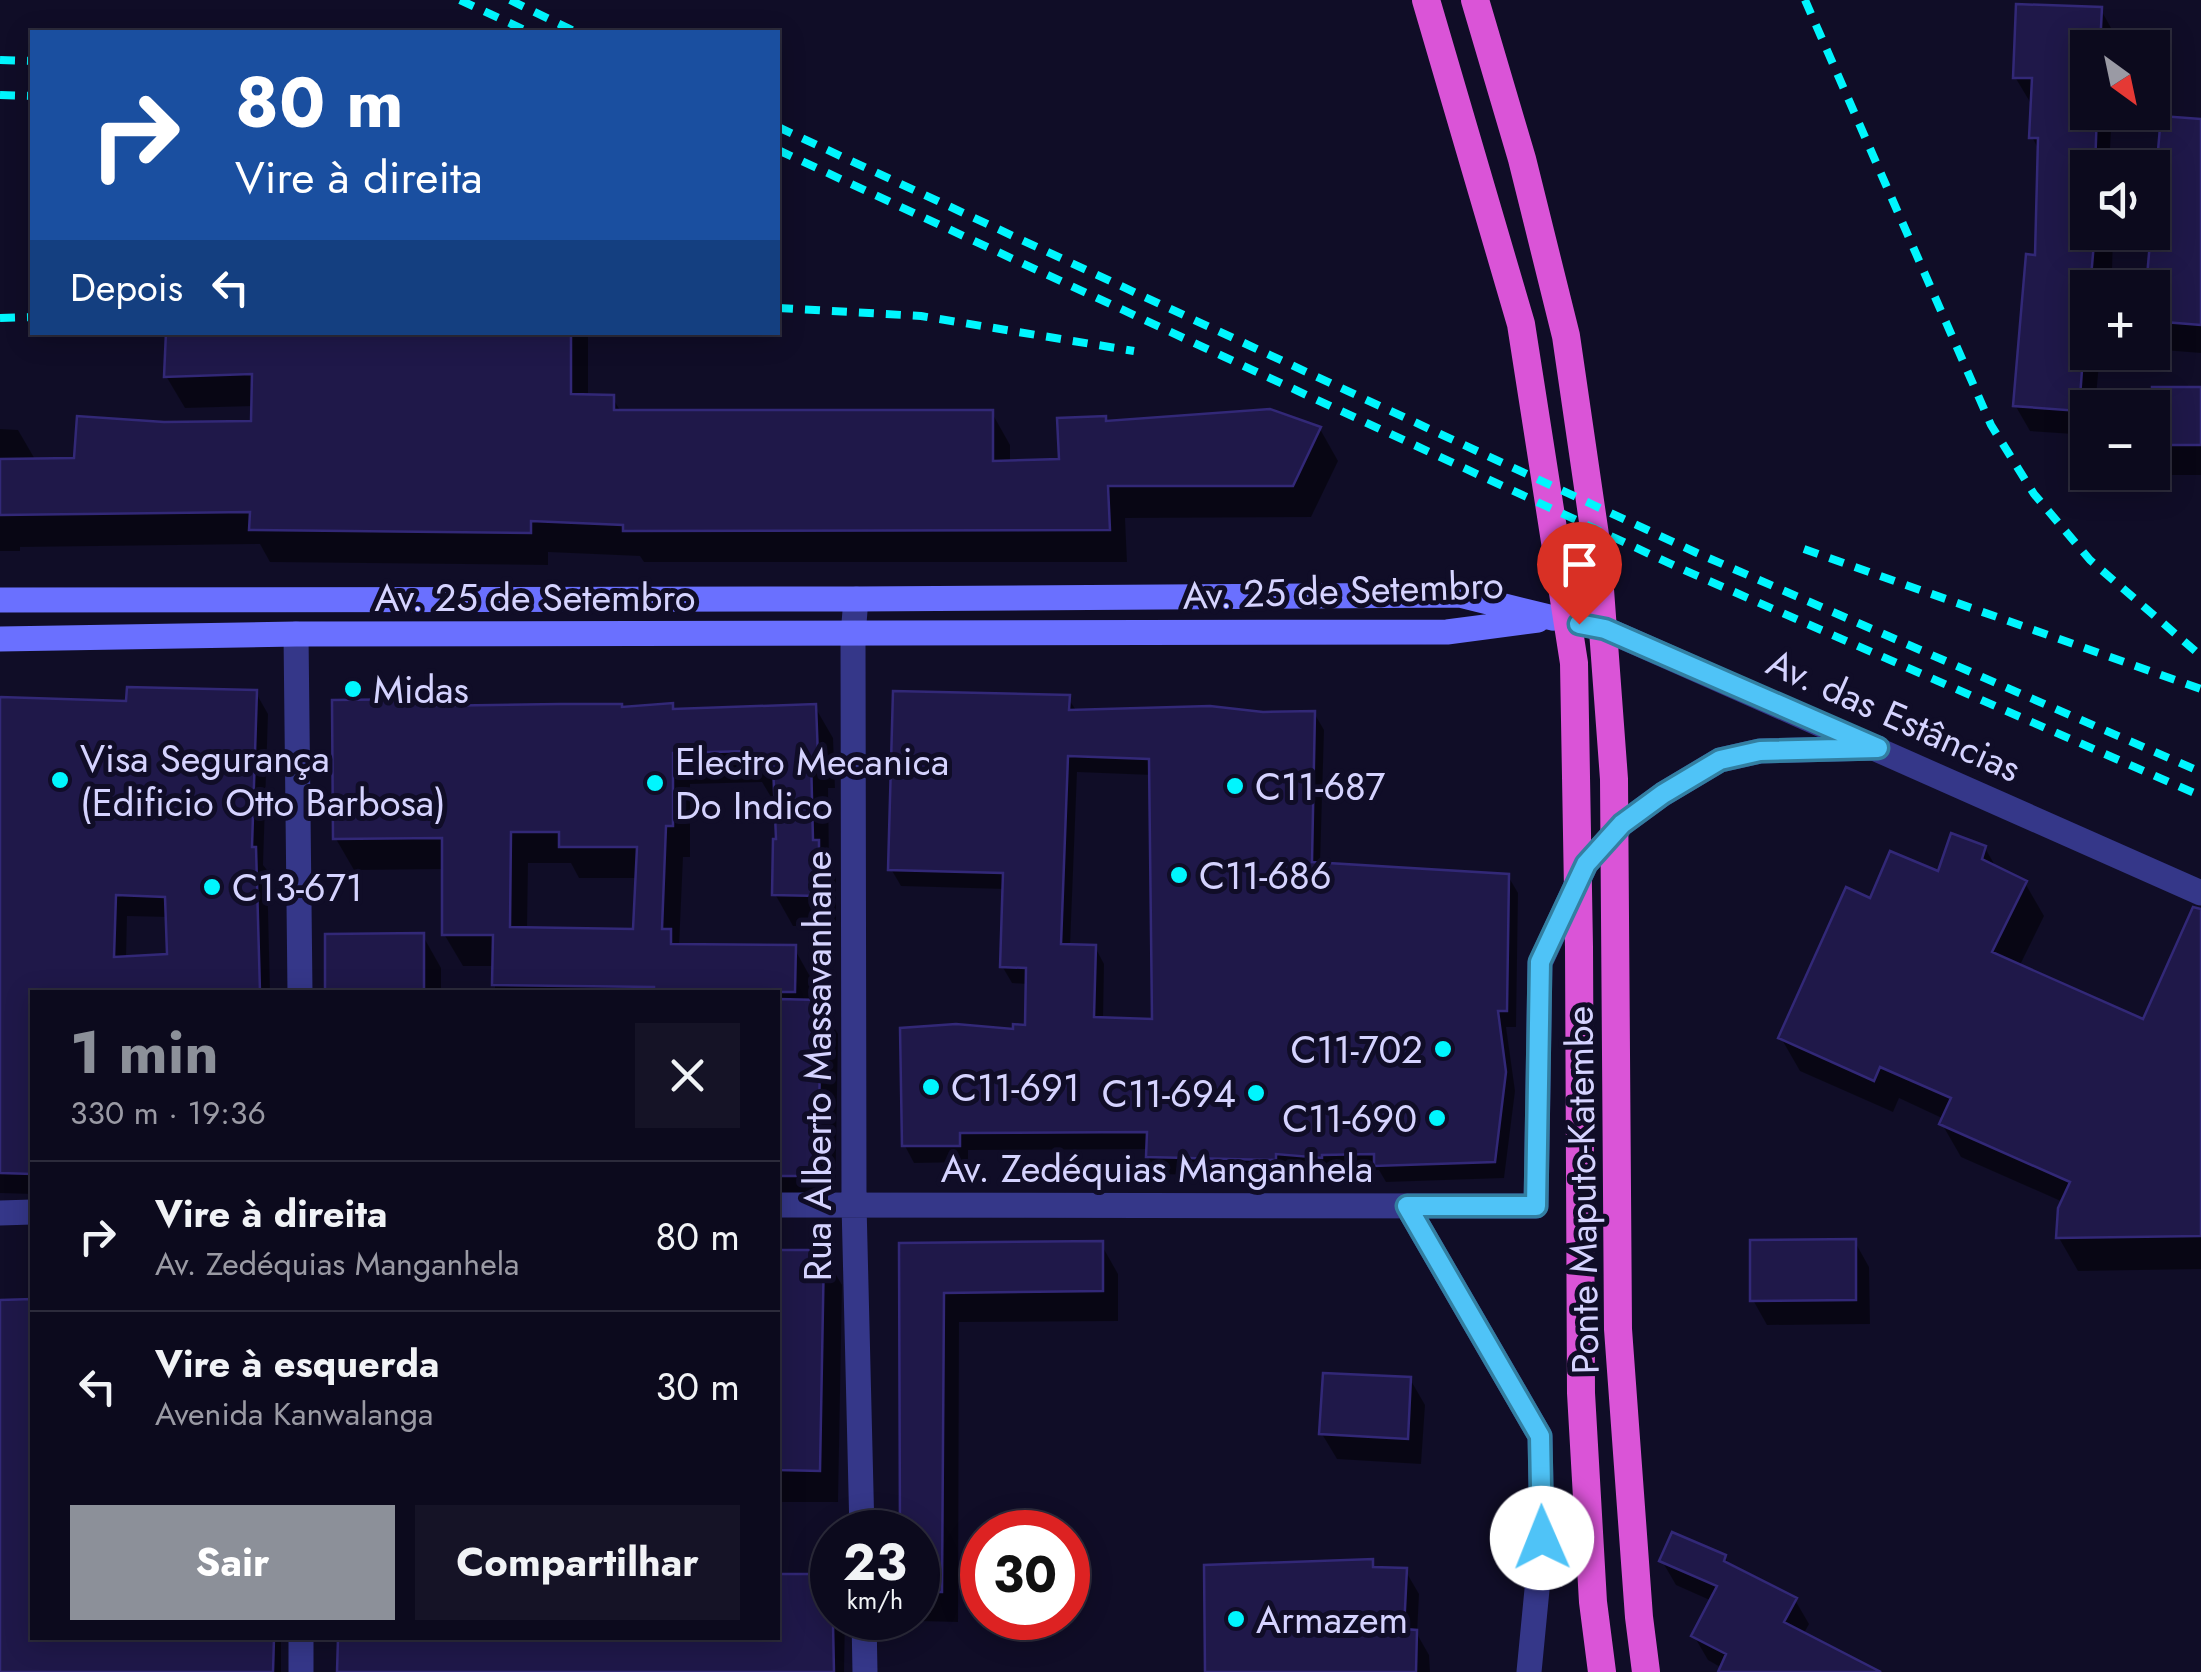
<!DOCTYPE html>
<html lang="pt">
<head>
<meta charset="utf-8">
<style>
	:root { --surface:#0c0a1d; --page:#151326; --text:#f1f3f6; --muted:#9a9aa4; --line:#2c2b3b; --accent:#8c9099 }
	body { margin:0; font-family:Jost,sans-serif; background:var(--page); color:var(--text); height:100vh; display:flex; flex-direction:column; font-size:38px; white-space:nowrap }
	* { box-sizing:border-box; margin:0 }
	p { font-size:32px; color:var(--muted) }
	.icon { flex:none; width:55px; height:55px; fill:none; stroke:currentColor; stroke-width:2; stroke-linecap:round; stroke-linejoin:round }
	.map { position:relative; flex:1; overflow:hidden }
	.drawer { position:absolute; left:30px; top:990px; width:750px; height:650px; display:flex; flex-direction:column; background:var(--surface); border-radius:0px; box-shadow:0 5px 25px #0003,0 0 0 2px var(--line) }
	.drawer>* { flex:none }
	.banner { position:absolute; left:30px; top:30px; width:750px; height:305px; border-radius:0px; box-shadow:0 5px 25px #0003,0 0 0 2px var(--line); background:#1a4fa0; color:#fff; overflow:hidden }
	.needle { width:65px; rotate:147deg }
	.tools { position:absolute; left:2070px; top:30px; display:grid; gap:20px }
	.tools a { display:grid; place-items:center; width:100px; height:100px; border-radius:0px; background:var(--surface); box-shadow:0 5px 25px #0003,0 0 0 2px var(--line); font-size:50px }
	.speed { position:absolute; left:810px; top:1510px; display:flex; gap:20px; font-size:50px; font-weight:700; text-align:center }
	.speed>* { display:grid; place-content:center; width:130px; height:130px; border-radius:50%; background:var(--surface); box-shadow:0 5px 25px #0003,0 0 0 2px var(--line); line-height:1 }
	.speed small { font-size:25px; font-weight:400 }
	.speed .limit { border:15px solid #d22; background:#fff; color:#111 }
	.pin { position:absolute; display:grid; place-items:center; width:85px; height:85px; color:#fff; margin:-102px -42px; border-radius:50% 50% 50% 0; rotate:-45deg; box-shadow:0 0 10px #0007 }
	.pin .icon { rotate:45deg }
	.me { position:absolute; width:110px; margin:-55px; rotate:359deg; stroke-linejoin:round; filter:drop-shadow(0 0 8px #0008) }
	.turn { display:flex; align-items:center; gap:35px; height:210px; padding:0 40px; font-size:45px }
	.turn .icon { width:130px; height:130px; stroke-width:2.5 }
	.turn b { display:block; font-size:70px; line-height:85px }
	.then { display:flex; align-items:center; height:95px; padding:0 40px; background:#0003; gap:20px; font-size:38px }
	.round { display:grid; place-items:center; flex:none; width:105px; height:105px; border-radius:0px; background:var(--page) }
	.overview { display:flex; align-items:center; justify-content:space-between; height:170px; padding:0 40px }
	h1 { font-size:60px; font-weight:700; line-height:75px; color:var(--accent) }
	.cta { display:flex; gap:20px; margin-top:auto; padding:20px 40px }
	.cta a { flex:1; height:115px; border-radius:0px; background:var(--accent); color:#fff; font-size:40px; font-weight:700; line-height:115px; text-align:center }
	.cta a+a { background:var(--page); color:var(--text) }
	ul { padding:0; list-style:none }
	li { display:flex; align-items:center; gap:30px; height:150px; padding:0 40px; border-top:2px solid var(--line) }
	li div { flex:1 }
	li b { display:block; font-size:38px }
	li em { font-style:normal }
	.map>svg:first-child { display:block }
</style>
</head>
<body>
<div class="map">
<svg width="2201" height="1672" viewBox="0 0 2201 1672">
	<rect width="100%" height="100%" fill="#100d27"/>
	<path fill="#0007" fill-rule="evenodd" d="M 2101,10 L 2115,35 L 2115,48 L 2088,48 L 2088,112 L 2112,112 L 2109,168 L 2088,168 L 2088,232 L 2113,232 L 2112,272 L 2107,272 L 2106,288 L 2088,288 L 2088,352 L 2100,352 L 2095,408 L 2088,408 L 2088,435 L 2030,431 L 2015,405 L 2037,257 L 2040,152 L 2032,137 L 2033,102 L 2030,102 L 2015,77 Z
		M 2201,122 L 2201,353 L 2163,350 L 2152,331 L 2152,288 Z
		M 169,332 L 588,332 L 588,397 L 612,397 L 621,412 L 992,413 L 1010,445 L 1010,463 L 1062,462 L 1105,418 L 1108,424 L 1320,429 L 1338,461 L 1311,517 L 1125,518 L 1127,562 L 644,562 L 640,556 L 548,552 L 548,565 L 270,562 L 260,544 L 20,547 L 20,551 L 0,551 L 0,429 L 18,430 L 36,461 L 77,461 L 164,424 L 254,424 L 254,406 L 185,408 L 166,376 Z
		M 2138,390 L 2201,390 L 2201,475 L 2155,475 L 2152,408 L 2138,408 Z
		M 256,693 L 268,714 L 263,865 L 267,870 L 270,992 L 32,992 L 32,1194 L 0,1193 L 0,695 L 3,699 L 129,703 ZM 127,916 L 168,917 L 170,957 L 126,959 Z
		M 1068,698 L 1077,712 L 1314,713 L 1324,730 L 1320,865 L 1508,876 L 1518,893 L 1516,1027 L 1506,1027 L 1515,1091 L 1504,1178 L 1386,1182 L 1379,1170 L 1330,1171 L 1330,1174 L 1284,1171 L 1284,1177 L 1158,1174 L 1148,1157 L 1149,1149 L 968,1150 L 968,1162 L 914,1163 L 905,1146 L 1016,1031 L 1027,1027 L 1028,984 L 1012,983 L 1002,966 L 1005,889 L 901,886 L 891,869 ZM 1077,772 L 1152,775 L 1154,1021 L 1103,1020 L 1104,964 L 1095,947 L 1070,946 Z
		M 425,702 L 429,708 L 622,709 L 672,706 L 675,712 L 815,707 L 833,738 L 835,788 L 828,788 L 829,862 L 836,874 L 836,926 L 793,926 L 775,894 L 779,842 L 777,797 L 771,797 L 762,782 L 690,784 L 690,857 L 683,857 L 679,947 L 794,948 L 812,980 L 812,1002 L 819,1002 L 838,1034 L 835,1207 L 778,1207 L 778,992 L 495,992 L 495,966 L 463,966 L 444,934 L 445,869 L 354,870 L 336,839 ZM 528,863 L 571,863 L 579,878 L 638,878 L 636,931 L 527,930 Z
		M 1985,848 L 1997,869 L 2025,883 L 2044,916 L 2019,967 L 2144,1023 L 2201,924 L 2201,1269 L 2078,1271 L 2059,1238 L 2063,1202 L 1961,1157 L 1942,1124 L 1944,1119 L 1899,1098 L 1893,1112 L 1800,1071 L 1781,1038 L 1871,901 L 1940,874 Z
		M 328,936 L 423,936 L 441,968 L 441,992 L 328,992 Z
		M 1855,1242 L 1869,1267 L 1870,1324 L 1767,1325 L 1753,1300 Z
		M 1101,1244 L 1118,1274 L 1118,1321 L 959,1322 L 958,1622 L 919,1621 L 918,1532 L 902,1532 L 902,1246 Z
		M 778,1252 L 823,1253 L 842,1285 L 838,1502 L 778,1502 Z
		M 0,1302 L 32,1302 L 32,1638 L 281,1638 L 281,1672 L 0,1672 Z
		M 1410,1379 L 1425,1405 L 1421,1464 L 1337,1459 L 1322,1434 Z
		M 1725,1557 L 1731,1568 L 1795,1600 L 1809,1624 L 1803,1635 L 1856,1672 L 1721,1672 L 1722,1668 L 1708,1660 L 1694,1636 L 1712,1601 L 1676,1585 L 1662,1561 Z
		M 1372,1561 L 1376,1570 L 1405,1570 L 1419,1594 L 1417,1634 L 1429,1655 L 1430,1672 L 1208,1672 Z
		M 778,1576 L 832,1577 L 832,1618 L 845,1618 L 844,1672 L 340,1672 L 341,1638 L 778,1638 Z"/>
	<path fill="#1f1849" stroke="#322877" stroke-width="2.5" fill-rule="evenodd" d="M 2016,4 L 2102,7 L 2100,48 L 2088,48 L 2088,112 L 2097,112 L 2095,168 L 2088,168 L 2088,232 L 2095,232 L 2090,288 L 2088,288 L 2079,411 L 2013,406 L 2026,254 L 2035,255 L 2038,138 L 2029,138 L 2032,78 L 2013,78 Z
		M 2161,116 L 2201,119 L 2201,325 L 2152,321 L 2152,288 L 2146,288 Z
		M 166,332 L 571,332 L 571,394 L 614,395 L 614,410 L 993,410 L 993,461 L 1059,459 L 1057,418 L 1106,416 L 1106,421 L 1270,409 L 1321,427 L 1293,486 L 1108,486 L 1110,530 L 623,531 L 623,525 L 531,521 L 531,533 L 249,530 L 250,512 L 0,515 L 0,459 L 74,458 L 77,416 L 164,422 L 251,421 L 252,374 L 164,377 Z
		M 2152,387 L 2201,387 L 2201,445 L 2152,445 Z
		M 127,687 L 257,690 L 252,847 L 256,847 L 260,992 L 32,992 L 32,1174 L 0,1173 L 0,697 L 126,701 ZM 116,895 L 165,897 L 167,954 L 114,957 Z
		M 893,691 L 1070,695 L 1069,710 L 1210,706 L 1263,712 L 1315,711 L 1312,862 L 1509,874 L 1507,1011 L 1498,1011 L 1506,1072 L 1495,1162 L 1374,1166 L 1374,1154 L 1322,1155 L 1322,1158 L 1276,1154 L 1276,1160 L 1146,1157 L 1147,1132 L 960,1133 L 960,1146 L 902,1146 L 900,1028 L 956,1024 L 1013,1029 L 1013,1024 L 1025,1025 L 1026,968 L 1000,967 L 1003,873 L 888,870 ZM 1068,756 L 1149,759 L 1152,1019 L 1094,1017 L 1096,945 L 1061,944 Z
		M 426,699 L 426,706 L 560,704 L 622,704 L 622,707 L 673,703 L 673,709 L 816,704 L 818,757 L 811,757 L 813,840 L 819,840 L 819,896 L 772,895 L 773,839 L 776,839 L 773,765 L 750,766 L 749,751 L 673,753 L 673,826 L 666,826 L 662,929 L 671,929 L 671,944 L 796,945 L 795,992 L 654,992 L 654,987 L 492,985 L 493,935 L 442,935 L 442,838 L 333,839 L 332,700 ZM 511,832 L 559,832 L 559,847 L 637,847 L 633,929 L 510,927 Z
		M 1951,833 L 1986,846 L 1982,859 L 2027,881 L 1992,952 L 2143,1019 L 2193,907 L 2201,909 L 2201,1236 L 2056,1238 L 2058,1208 L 2070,1182 L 1939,1124 L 1951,1098 L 1880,1067 L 1874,1081 L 1778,1038 L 1846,887 L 1870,898 L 1890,851 L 1938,871 Z
		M 424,933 L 424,992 L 325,992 L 325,934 Z
		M 778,999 L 821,1000 L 818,1176 L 778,1176 Z
		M 1856,1239 L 1856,1300 L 1750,1301 L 1750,1240 Z
		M 1103,1241 L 1103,1291 L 944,1293 L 942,1592 L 918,1592 L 918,1532 L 900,1532 L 899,1243 Z
		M 778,1250 L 824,1250 L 820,1471 L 778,1470 Z
		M 32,1299 L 32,1638 L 274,1638 L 273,1672 L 0,1672 L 0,1300 Z
		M 1323,1373 L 1411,1377 L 1408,1439 L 1319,1434 Z
		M 1672,1532 L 1726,1555 L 1724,1561 L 1797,1598 L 1784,1622 L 1881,1672 L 1718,1672 L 1726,1654 L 1691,1636 L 1717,1586 L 1659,1561 Z
		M 1373,1559 L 1373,1567 L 1407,1568 L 1404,1629 L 1417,1630 L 1416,1672 L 1205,1672 L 1204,1565 Z
		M 778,1574 L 832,1574 L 834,1672 L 337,1672 L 338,1638 L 778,1638 Z"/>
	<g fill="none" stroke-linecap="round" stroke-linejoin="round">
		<path stroke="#353789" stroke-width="25" d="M 856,599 L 853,635 L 854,1204 L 862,1532
			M 296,634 L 300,992
			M 778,1205 L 1536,1206 L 1540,963 L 1586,864 L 1622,824 L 1663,794 L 1720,760 L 1760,751 L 1878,748
			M 1407,1206 L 1540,1436 L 1542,1538 L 1529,1672
			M 0,1213 L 32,1212
			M 864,1618 L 865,1672
			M 301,1672 L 301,1638"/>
		<path stroke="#353789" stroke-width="25" d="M 1553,618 L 1605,629 L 2201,893"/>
		<path stroke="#6a70ff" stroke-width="25" d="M 0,600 L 856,599 L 1460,595 L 1553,618
			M 0,639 L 296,634 L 1447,632 L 1538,620"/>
		<path stroke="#da54d7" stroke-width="28" d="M 1426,0 L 1521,324 L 1574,663 L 1579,947 L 1581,1393 L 1593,1602 L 1602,1672
			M 1475,0 L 1522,159 L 1566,336 L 1597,549 L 1614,779 L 1618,1329 L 1639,1617 L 1646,1672"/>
		<path stroke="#00f6fe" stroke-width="8" stroke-dasharray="15 12" stroke-linecap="butt" d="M 460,0 L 529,32
			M 510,0 L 576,32
			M 1805,0 L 1991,425 L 2034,494 L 2090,560 L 2201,656
			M 0,60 L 32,61
			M 0,95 L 32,96
			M 778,127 L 1697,553 L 2201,772
			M 778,150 L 1684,570 L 2201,796
			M 778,308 L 921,316 L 1134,351
			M 0,318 L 32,317
			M 1804,549 L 2201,689"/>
	</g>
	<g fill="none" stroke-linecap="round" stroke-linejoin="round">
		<defs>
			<path id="route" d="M 1542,1538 L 1540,1436 L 1407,1206 L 1536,1206 L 1540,962 L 1586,864 L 1622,824 L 1663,794 L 1720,760 L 1760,751 L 1878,748 L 1605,629 L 1579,624"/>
		</defs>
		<use href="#route" stroke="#337fa1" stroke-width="25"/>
		<use href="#route" stroke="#4fc3f7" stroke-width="18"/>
	</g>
	<g fill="#00f6fe" stroke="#100d27" stroke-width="4">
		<circle cx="353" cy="689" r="10"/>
		<circle cx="60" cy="780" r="10"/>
		<circle cx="655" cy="783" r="10"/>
		<circle cx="1235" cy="786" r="10"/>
		<circle cx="1179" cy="875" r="10"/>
		<circle cx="212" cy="887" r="10"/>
		<circle cx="1443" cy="1049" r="10"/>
		<circle cx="931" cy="1087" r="10"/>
		<circle cx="1256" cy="1093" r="10"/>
		<circle cx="1437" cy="1118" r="10"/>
		<circle cx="1236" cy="1619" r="10"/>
	</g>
	<g text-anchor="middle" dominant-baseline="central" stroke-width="10" stroke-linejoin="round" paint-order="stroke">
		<g font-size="38" fill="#d5d3ff" stroke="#100d27">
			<text transform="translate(1343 590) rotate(-2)">Av. 25 de Setembro</text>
			<text x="535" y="597">Av. 25 de Setembro</text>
			<text transform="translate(1894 715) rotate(24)">Av. das Estâncias</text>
			<text transform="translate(817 1066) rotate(-90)">Rua Alberto Massavanhane</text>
			<text x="1157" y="1168">Av. Zedéquias Manganhela</text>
			<text transform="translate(1582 1190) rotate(-91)">Ponte Maputo-Katembe</text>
		</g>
		<g font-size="38" fill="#d5d3ff" stroke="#100d27" text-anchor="start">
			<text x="373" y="689">Midas</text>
			<text x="80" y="758">Visa Segurança<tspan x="80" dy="44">(Edificio Otto Barbosa)</tspan></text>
			<text x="675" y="761">Electro Mecanica<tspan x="675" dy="44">Do Indico</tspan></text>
			<text x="1255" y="786">C11-687</text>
			<text x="1199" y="875">C11-686</text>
			<text x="232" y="887">C13-671</text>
			<text x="1423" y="1049" text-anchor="end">C11-702</text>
			<text x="951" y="1087">C11-691</text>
			<text x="1236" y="1093" text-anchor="end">C11-694</text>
			<text x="1417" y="1118" text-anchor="end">C11-690</text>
			<text x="1256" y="1619">Armazem</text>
		</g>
	</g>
</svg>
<div class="tools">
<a><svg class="needle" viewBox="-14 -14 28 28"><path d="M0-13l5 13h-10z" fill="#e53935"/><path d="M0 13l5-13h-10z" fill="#9a9aa4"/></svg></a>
<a><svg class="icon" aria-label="sound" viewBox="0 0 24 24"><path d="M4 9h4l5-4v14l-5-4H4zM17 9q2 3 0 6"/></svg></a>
<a>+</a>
<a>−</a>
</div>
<div class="speed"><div>23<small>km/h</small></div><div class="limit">30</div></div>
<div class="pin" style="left:1579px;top:624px;background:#d93025"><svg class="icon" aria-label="arrive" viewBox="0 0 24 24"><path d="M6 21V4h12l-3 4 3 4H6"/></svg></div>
<svg class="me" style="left:1542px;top:1538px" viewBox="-20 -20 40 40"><circle r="19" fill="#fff"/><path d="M0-13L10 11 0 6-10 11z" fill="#4fc3f7"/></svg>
<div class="banner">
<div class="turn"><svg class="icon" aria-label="right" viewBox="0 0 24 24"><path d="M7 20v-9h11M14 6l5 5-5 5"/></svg><div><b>80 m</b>Vire à direita</div></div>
<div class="then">Depois<svg class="icon" aria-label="left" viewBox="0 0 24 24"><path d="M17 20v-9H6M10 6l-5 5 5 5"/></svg></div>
</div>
<section class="drawer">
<div class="overview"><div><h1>1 min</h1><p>330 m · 19:36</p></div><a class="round"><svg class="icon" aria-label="close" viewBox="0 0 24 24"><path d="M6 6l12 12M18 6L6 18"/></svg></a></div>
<ul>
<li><svg class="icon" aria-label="right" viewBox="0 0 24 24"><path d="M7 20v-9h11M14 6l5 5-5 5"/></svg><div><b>Vire à direita</b><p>Av. Zedéquias Manganhela</p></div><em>80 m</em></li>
<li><svg class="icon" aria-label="left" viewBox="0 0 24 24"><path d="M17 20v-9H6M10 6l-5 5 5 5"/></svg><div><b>Vire à esquerda</b><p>Avenida Kanwalanga</p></div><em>30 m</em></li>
</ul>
<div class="cta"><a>Sair</a><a>Compartilhar</a></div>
</section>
</div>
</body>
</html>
